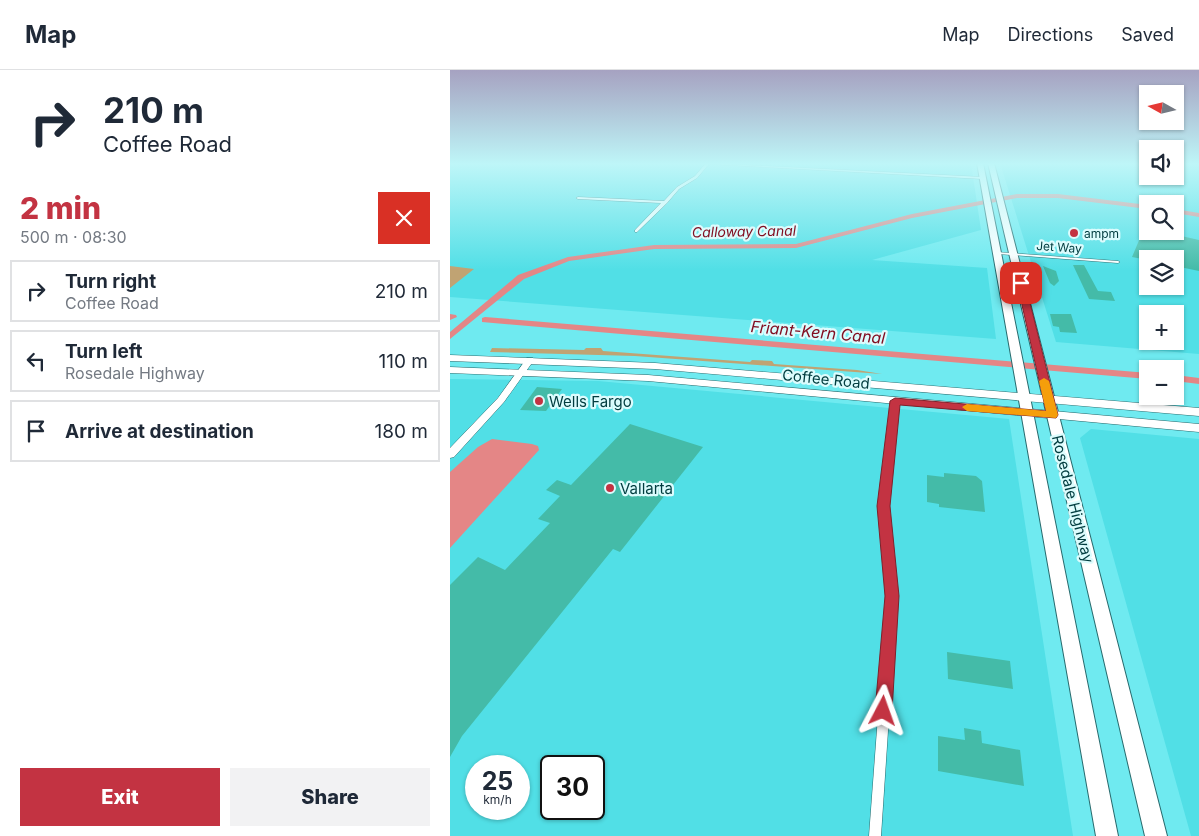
<!DOCTYPE html>
<html lang="en">
<head>
<meta charset="utf-8">
<style>
	:root { --surface:#fff; --page:#f2f2f3; --text:#1f2937; --muted:#747a83; --line:#e0e1e3; --accent:#c33342 }
	body { margin:0; font-family:Inter,sans-serif; background:var(--page); color:var(--text); height:100vh; display:flex; flex-direction:column; font-size:19px; white-space:nowrap }
	* { box-sizing:border-box; margin:0 }
	p { font-size:16px; color:var(--muted) }
	.icon { flex:none; width:28px; height:28px; fill:none; stroke:currentColor; stroke-width:2; stroke-linecap:round; stroke-linejoin:round }
	.map { position:relative; flex:1; overflow:hidden }
	.panel { display:flex; flex-direction:column; background:var(--surface); width:450px }
	.panel>* { flex:none }
	.top-card { background:#fff; color:var(--text); overflow:hidden }
	.needle { width:32px; rotate:278deg }
	.buttons { position:absolute; left:689px; top:15px; display:grid; gap:10px }
	.buttons a { display:grid; place-items:center; width:45px; height:45px; border-radius:0px; background:var(--surface); box-shadow:0 1px 4px #0004; font-size:25px }
	.speed { position:absolute; left:15px; top:685px; display:flex; gap:10px; font-size:25px; font-weight:700; text-align:center }
	.speed>* { display:grid; place-content:center; width:65px; height:65px; border-radius:50%; background:var(--surface); box-shadow:0 1px 4px #0004; line-height:1 }
	.speed small { font-size:12px; font-weight:400 }
	.speed .limit { border:2px solid #111; border-radius:8px; background:#fff; color:#111 }
	.pin { position:absolute; display:grid; place-items:center; width:42px; height:42px; color:#fff; margin:-21px; border-radius:10px; box-shadow:0 2px 8px #0006 }
	.me { position:absolute; width:55px; margin:-28px; rotate:4deg; stroke-linejoin:round; filter:drop-shadow(0 0 4px #0008) }
	.turn { display:flex; align-items:center; gap:18px; height:105px; padding:0 20px; font-size:22px }
	.turn .icon { width:65px; height:65px; stroke-width:2.5 }
	.turn b { display:block; font-size:35px; line-height:42px }
	.round { display:grid; place-items:center; flex:none; width:52px; height:52px; border-radius:0px; background:var(--page) }
	.headline { display:flex; align-items:center; justify-content:space-between; height:85px; padding:0 20px }
	h1 { font-size:30px; font-weight:800; line-height:38px; color:var(--accent) }
	.button { display:flex; gap:10px; margin-top:auto; padding:10px 20px }
	.button a { flex:1; height:58px; border-radius:0px; background:var(--accent); color:#fff; font-size:20px; font-weight:800; line-height:58px; text-align:center }
	.button a+a { background:var(--page); color:var(--text) }
	ul { padding:0; list-style:none }
	li { display:flex; align-items:center; gap:15px; height:62px; margin:0 10px 8px; padding:0 10px; border:2px solid var(--line); border-radius:0px }
	li div { flex:1 }
	li b { display:block; font-size:19px }
	li em { font-style:normal }
	header { display:flex; align-items:center; gap:30px; box-sizing:border-box; height:70px; padding:0 25px; background:var(--surface); border-bottom:1px solid var(--line) }
	header strong { font-size:24px }
	nav { display:flex; gap:28px; margin-inline-start:auto; font-size:18px }
	main { display:flex; flex:1; min-height:0 }
	.map>svg:first-child { display:block }
</style>
</head>
<body>
<header>
<strong>Map</strong>
<nav><a>Map</a><a>Directions</a><a>Saved</a></nav>
</header>
<main>
<section class="panel">
<div class="top-card">
<div class="turn"><svg class="icon" aria-label="right" viewBox="0 0 24 24"><path d="M7 20v-9h11M14 6l5 5-5 5"/></svg><div><b>210 m</b>Coffee Road</div></div>
</div>
<div class="headline"><div><h1>2 min</h1><p>500 m · 08:30</p></div><a class="round" style="background:#d93025;color:#fff"><svg class="icon" aria-label="close" viewBox="0 0 24 24"><path d="M6 6l12 12M18 6L6 18"/></svg></a></div>
<ul>
<li><svg class="icon" aria-label="right" viewBox="0 0 24 24"><path d="M7 20v-9h11M14 6l5 5-5 5"/></svg><div><b>Turn right</b><p>Coffee Road</p></div><em>210 m</em></li>
<li><svg class="icon" aria-label="left" viewBox="0 0 24 24"><path d="M17 20v-9H6M10 6l-5 5 5 5"/></svg><div><b>Turn left</b><p>Rosedale Highway</p></div><em>110 m</em></li>
<li><svg class="icon" aria-label="arrive" viewBox="0 0 24 24"><path d="M6 21V4h12l-3 4 3 4H6"/></svg><div><b>Arrive at destination</b></div><em>180 m</em></li>
</ul>
<div class="button"><a>Exit</a><a>Share</a></div>
</section>
<div class="map">
<svg width="749" height="766" viewBox="0 0 749 766">
	<rect width="100%" height="100%" fill="#6feaf0"/>
	<path fill="#51dfe6" fill-rule="evenodd" d="M 0,93 L 521,93 L 531,160 L 422,190 L 537,198 L 546,269 L 0,227 Z
		M 550,93 L 697,93 L 698,106 L 725,106 L 725,93 L 749,93 L 749,284 L 606,272 ZM 698,134 L 725,134 L 725,161 L 698,161 ZM 698,189 L 725,189 L 725,216 L 698,216 ZM 698,244 L 725,244 L 725,271 L 698,271 Z
		M 0,309 L 148,311 L 559,349 L 623,766 L 0,766 ZM 26,696 L 69,696 L 69,739 L 26,739 ZM 101,696 L 144,696 L 144,739 L 101,739 Z
		M 641,359 L 749,369 L 749,766 L 741,766 L 630,368 Z"/>
	<path fill="#c0a373" d="M 0,196 L 24,199 L 0,218 Z
		M 42,278 L 134,280 L 136,278 L 151,278 L 153,281 L 300,292 L 302,290 L 322,291 L 324,294 L 407,300 L 432,304 L 185,286 L 40,282 Z"/>
	<path fill="#e48686" d="M 42,369 L 82,374 L 88,376 L 89,380 L 0,478 L 0,402 L 28,377 Z"/>
	<g fill="none" stroke-linecap="round" stroke-linejoin="round">
		<path fill="#e48686" fill-rule="evenodd" d="M 567,124 L 608,124 L 698,135 L 698,139 L 608,128 L 567,128 L 462,148 L 346,178 L 204,179 L 119,191 L 74,209 L 0,269 L 0,262 L 68,205 L 118,187 L 204,175 L 346,174 L 462,144 Z
			M 725,139 L 749,143 L 749,147 L 725,143 Z
			M 0,244 L 6,245 L 7,247 L 0,250 Z
			M 35,247 L 698,303 L 698,309 L 32,252 L 32,248 Z
			M 725,305 L 749,308 L 749,314 L 725,311 Z"/>
	</g>
	<path fill="#44bba8" d="M 693,161 L 709,161 L 749,170 L 749,201 L 725,196 L 725,189 L 698,190 L 682,187 Z
		M 623,195 L 634,195 L 648,221 L 661,222 L 665,231 L 639,229 Z
		M 593,196 L 606,201 L 609,211 L 604,216 L 600,213 Z
		M 600,244 L 621,244 L 627,263 L 610,262 L 609,257 L 603,256 Z
		M 87,317 L 112,319 L 96,341 L 70,340 Z
		M 180,354 L 253,377 L 170,482 L 163,479 L 12,666 L 0,687 L 0,515 L 28,487 L 55,500 L 100,453 L 88,449 L 110,426 L 96,420 L 107,410 L 121,415 Z
		M 494,403 L 526,406 L 532,411 L 535,442 L 489,437 L 489,434 L 477,432 L 477,405 L 494,407 Z
		M 497,582 L 560,591 L 563,619 L 498,609 Z
		M 514,658 L 531,661 L 532,673 L 570,680 L 574,716 L 488,701 L 488,666 L 515,670 Z"/>
	<g fill="none" stroke-linecap="round" stroke-linejoin="round">
		<defs>
			<path id="minor" d="M 256,93 L 533,107 L 535,108 L 533,109 L 259,94 L 247,108 L 229,119 L 217,133 L 187,162 L 185,162 L 185,160 L 211,133 L 128,129 L 126,128 L 128,127 L 214,131 L 227,117 L 245,106 Z
				M 546,182 L 668,191 L 670,192 L 668,193 L 548,184 L 546,184 Z
				M 443,329 L 445,329 L 448,331 L 437,436 L 447,526 L 431,766 L 419,766 L 437,526 L 429,436 Z"/>
			<path id="tertiary" d="M 77,288 L 83,288 L 84,290 L 54,332 L 4,387 L 0,388 L 0,378 L 48,328 Z"/>
			<path id="secondary" d="M 0,285 L 205,293 L 749,338 L 749,346 L 205,299 L 0,291 Z
				M 0,297 L 198,305 L 749,354 L 749,362 L 198,311 L 0,303 Z"/>
			<path id="primary" d="M 527,93 L 533,93 L 668,766 L 646,766 Z
				M 538,93 L 544,93 L 717,766 L 695,766 Z"/>
		</defs>
		<use href="#minor" stroke="#286a6d" stroke-width="1"/>
		<use href="#tertiary" stroke="#286a6d" stroke-width="1"/>
		<use href="#secondary" stroke="#286a6d" stroke-width="1"/>
		<use href="#primary" stroke="#286a6d" stroke-width="2"/>
		<use href="#minor" fill="#fff" fill-rule="evenodd"/>
		<use href="#tertiary" fill="#fff" fill-rule="evenodd"/>
		<use href="#secondary" fill="#fff" fill-rule="evenodd"/>
		<use href="#primary" fill="#fff" fill-rule="evenodd"/>
	</g>
	<linearGradient id="sky" x2="0" y2="1"><stop stop-color="#a6a2c1"/><stop offset="0.47" stop-color="#bef6f8"/><stop offset="1" stop-color="#bef6f8" stop-opacity="0"/></linearGradient>
	<rect width="749" height="200" fill="url(#sky)"/>
	<path fill="#c33342" stroke="#7f212b" d="M 571,211 L 575,213 L 608,345 L 606,348 L 450,335 L 440,436 L 449,526 L 442,641 L 439,647 L 433,649 L 427,647 L 425,641 L 435,526 L 427,436 L 440,331 L 445,328 L 596,341 L 567,213 Z"/>
	<path fill="#f59e0b" d="M 594,308 L 599,311 L 608,345 L 606,348 L 517,341 L 512,337 L 517,334 L 596,341 L 589,311 Z"/>
	<g fill="#c33342" stroke="#dcfcfd" stroke-width="2">
		<circle cx="624" cy="163" r="5"/>
		<circle cx="89" cy="331" r="5"/>
		<circle cx="160" cy="418" r="5"/>
	</g>
	<g text-anchor="middle" dominant-baseline="central" stroke-width="4.5" stroke-linejoin="round" paint-order="stroke">
		<g font-size="12" fill="#013c3f" stroke="#dcfcfd" text-anchor="start">
			<text x="634" y="163">ampm</text>
		</g>
		<g font-size="12" fill="#013c3f" stroke="#dcfcfd">
			<text transform="translate(609 177) rotate(4)">Jet Way</text>
		</g>
		<g font-size="14" font-style="italic" fill="#820f22" stroke="#dcfcfd">
			<text transform="translate(294 161) rotate(-1)">Calloway Canal</text>
		</g>
		<g font-size="15" fill="#013c3f" stroke="#dcfcfd">
			<text transform="translate(376 309) rotate(6)">Coffee Road</text>
			<text transform="translate(623 429) rotate(76)">Rosedale Highway</text>
		</g>
		<g font-size="15" fill="#013c3f" stroke="#dcfcfd" text-anchor="start">
			<text x="99" y="331">Wells Fargo</text>
			<text x="170" y="418">Vallarta</text>
		</g>
		<g font-size="16" font-style="italic" fill="#820f22" stroke="#dcfcfd">
			<text transform="translate(368 262) rotate(5)">Friant-Kern Canal</text>
		</g>
	</g>
</svg>
<div class="buttons">
<a><svg class="needle" viewBox="-14 -14 28 28"><path d="M0-13l5 13h-10z" fill="#e53935"/><path d="M0 13l5-13h-10z" fill="#747a83"/></svg></a>
<a><svg class="icon" aria-label="sound" viewBox="0 0 24 24"><path d="M4 9h4l5-4v14l-5-4H4zM17 9q2 3 0 6"/></svg></a>
<a><svg class="icon" aria-label="search" viewBox="0 0 24 24"><circle cx="10" cy="10" r="6"/><path d="M15 15l6 6"/></svg></a>
<a><svg class="icon" aria-label="layers" viewBox="0 0 24 24"><path d="M12 4l9 5-9 5-9-5zM3 14l9 5 9-5"/></svg></a>
<a>+</a>
<a>−</a>
</div>
<div class="speed"><div>25<small>km/h</small></div><div class="limit">30</div></div>
<div class="pin" style="left:571px;top:213px;background:#d93025"><svg class="icon" aria-label="arrive" viewBox="0 0 24 24"><path d="M6 21V4h12l-3 4 3 4H6"/></svg></div>
<svg class="me" style="left:433px;top:641px" viewBox="-20 -20 40 40"><path d="M0-17L14 15 0 8-14 15z" fill="#c33342" stroke="#fff" stroke-width="4"/></svg>
</div>
</main>
</body>
</html>
